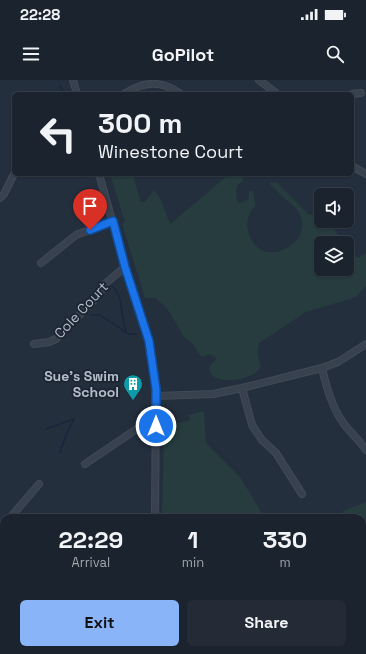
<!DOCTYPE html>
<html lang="en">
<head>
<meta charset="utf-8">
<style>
	:root { --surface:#1b232e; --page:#242b36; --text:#f1f3f6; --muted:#a0a4aa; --line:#39404a; --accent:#8ab4f8 }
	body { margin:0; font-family:"Space Grotesk",sans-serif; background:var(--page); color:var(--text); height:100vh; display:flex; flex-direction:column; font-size:15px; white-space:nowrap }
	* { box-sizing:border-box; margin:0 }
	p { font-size:13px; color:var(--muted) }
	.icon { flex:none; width:22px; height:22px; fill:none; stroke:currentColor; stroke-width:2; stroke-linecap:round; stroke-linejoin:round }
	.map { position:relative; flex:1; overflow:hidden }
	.drawer { position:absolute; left:0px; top:434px; width:366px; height:140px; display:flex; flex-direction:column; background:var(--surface); border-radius:12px 12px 0 0; box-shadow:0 1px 3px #0004,0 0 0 1px var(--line) }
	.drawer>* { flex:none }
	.top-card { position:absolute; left:12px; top:12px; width:342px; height:84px; border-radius:6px; box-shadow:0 1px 3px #0004,0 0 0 1px var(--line); background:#1b232e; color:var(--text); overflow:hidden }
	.fabs { position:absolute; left:314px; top:108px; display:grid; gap:8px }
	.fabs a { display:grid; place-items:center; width:40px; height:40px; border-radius:6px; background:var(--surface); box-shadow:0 1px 3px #0004,0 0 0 1px var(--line); font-size:20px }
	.pin { position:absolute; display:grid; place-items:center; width:34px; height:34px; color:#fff; margin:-41px -17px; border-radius:50% 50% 50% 0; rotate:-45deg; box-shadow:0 0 4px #0007 }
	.pin .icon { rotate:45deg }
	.me { position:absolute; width:44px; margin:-22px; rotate:0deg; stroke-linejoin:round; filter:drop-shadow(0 0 3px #0008) }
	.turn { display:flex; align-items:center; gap:14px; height:84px; padding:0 20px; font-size:18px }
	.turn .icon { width:52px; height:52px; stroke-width:2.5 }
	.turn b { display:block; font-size:28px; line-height:34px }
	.eta { display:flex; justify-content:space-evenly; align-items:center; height:68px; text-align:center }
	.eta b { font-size:24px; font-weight:700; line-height:28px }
	.action { display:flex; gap:8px; margin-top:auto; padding:8px 20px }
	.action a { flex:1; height:46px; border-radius:6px; background:var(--accent); color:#111; font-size:16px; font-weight:700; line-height:46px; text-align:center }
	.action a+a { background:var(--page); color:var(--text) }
	.status { display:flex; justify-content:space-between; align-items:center; height:28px; padding:0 20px; background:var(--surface); direction:ltr }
	.status svg { height:11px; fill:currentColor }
	header { display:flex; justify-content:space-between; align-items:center; height:52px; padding:0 20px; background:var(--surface); font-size:18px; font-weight:700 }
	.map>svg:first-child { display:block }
</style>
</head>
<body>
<div class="status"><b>22:28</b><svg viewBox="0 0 49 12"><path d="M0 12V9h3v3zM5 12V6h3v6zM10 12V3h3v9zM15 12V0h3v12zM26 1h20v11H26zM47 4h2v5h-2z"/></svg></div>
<header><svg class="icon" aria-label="menu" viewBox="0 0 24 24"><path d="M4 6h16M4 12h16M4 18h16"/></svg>GoPilot<svg class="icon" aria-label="search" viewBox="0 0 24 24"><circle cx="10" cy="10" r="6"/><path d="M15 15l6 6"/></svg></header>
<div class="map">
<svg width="366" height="574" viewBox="0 0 366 574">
	<rect width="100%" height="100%" fill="#242f3e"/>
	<path fill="#263c3f" d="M 110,94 L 134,94 L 135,103 L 141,122 L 145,122 L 154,110 L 160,118 L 170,144 L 226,97 L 231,94 L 243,94 L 243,100 C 234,108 236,111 237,122 L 242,123 L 249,118 L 249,111 L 253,111 C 253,115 256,122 255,126 C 254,128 252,129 251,131 C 247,138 246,146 249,154 C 261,192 316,163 299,133 C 296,126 289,123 284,118 C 279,113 274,108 269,103 L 276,102 L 309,135 L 316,134 L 321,139 L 321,141 L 327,142 L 346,163 L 321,163 L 321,189 L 347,189 L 347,165 L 358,178 L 366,173 L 366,206 L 356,217 L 306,232 L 259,263 C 259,267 257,272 258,276 C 258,280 262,283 260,288 C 254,301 205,308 210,285 L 217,279 L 214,276 L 208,274 L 202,277 L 198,273 L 194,265 L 184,257 L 168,230 L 163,224 L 155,218 L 145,218 L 122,144 L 125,142 Z
		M 204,331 L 206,363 L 240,397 L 265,438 L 162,438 L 164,347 L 190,340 L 188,335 Z
		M 366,422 L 366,525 L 362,523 L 362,438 L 340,438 L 343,431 Z
		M 195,570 L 243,570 L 235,574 L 197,574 Z"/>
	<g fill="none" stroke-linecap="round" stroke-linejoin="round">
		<path stroke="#17263c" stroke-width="1.5" d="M 60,6 L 65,14
			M 85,94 L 86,97
			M 112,206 C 124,217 120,236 126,250 L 125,252 L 129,254 L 137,254
			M 91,235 L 100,235 L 124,251
			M 46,349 L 74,339
			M 60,373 L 66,355 L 74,339"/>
		<defs>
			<path id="minor" d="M 73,0 L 77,14
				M 259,0 L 276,13
				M 124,14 C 144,1 161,0 181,14
				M 352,14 L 361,13
				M 352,86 L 366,94
				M 99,94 L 125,187 L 149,261 L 156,309 L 155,438
				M 0,118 L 4,114 L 14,94
				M 41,183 L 76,155 L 113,141
				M 34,264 L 49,262 L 56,259 L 97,217 L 106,203 L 125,187
				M 322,288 C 326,306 331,325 342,341 C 348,351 359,359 366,370
				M 242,308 L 252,345 L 262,360 L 276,373 L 302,414
				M 156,316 L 213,314 L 242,308 L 322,288 L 338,282 L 366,264
				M 85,384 L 147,342 L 156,339
				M 10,438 L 39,404
				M 0,449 L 4,444
				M 0,535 L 4,536
				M 121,570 L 130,574
				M 187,570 L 189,574
				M 24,574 L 26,570"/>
		</defs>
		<use href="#minor" stroke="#414a57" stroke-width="8"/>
		<use href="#minor" stroke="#38414e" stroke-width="6"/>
	</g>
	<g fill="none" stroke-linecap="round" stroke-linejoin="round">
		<defs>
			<path id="route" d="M 90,150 L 113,141 L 125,187 L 149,261 L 156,309 L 156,346"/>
		</defs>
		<use href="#route" stroke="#114b97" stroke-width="10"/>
		<use href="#route" stroke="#1a73e8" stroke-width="7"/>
	</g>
	<defs>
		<symbol id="building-pin" viewBox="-11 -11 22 30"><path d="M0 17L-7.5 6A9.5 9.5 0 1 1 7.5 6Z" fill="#0f9aa8" stroke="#1d2633"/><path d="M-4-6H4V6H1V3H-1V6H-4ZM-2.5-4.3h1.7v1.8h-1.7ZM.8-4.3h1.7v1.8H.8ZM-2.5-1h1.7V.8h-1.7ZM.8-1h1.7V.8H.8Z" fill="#fff"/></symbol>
	</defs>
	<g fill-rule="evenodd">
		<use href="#building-pin" x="122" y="293" width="22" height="30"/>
	</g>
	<g text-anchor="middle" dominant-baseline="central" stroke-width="4" stroke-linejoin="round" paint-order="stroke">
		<g font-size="14" fill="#b4bcc9" stroke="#1d2633">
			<text transform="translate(81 230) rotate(-47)">Cole Court</text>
		</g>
		<g font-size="14" font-weight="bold" fill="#b4bcc9" stroke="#1d2633" text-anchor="end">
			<text x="119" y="296">Sue's Swim<tspan x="119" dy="16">School</tspan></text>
		</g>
	</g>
</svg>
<div class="fabs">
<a><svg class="icon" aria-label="sound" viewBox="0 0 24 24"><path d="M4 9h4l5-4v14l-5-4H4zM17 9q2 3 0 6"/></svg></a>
<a><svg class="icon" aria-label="layers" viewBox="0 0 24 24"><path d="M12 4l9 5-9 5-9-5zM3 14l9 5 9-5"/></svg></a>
</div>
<div class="pin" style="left:90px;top:150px;background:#d93025"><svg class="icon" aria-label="arrive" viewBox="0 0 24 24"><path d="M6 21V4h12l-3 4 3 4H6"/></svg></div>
<svg class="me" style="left:156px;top:346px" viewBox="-20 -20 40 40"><circle r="17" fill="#1a73e8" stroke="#fff" stroke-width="3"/><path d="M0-11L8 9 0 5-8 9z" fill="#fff"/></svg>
<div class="top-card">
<div class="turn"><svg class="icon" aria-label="left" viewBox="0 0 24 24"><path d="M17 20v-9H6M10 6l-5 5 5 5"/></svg><div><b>300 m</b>Winestone Court</div></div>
</div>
<section class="drawer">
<div class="eta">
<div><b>22:29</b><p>Arrival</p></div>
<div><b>1</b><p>min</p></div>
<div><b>330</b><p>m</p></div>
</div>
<div class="action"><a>Exit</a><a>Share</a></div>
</section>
</div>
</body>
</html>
